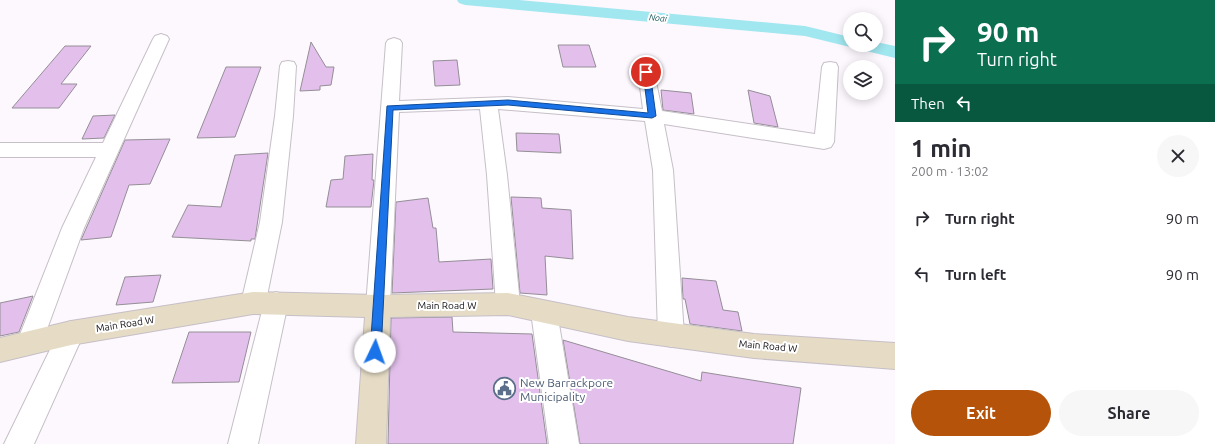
<!DOCTYPE html>
<html lang="en">
<head>
<meta charset="utf-8">
<style>
	:root { --surface:#fff; --page:#f7f7f7; --text:#2b2b33; --muted:#7c7c81; --accent:#b45309 }
	body { margin:0; font-family:Ubuntu,sans-serif; background:var(--page); color:var(--text); height:100vh; display:flex; flex-direction:column; font-size:15px; white-space:nowrap }
	* { box-sizing:border-box; margin:0 }
	p { font-size:13px; color:var(--muted) }
	.icon { flex:none; width:22px; height:22px; fill:none; stroke:currentColor; stroke-width:2; stroke-linecap:round; stroke-linejoin:round }
	.map { position:relative; flex:1; overflow:hidden }
	.drawer { display:flex; flex-direction:column; background:var(--surface); width:320px }
	.drawer>* { flex:none }
	.hud { background:#0b6e4f; color:#fff; overflow:hidden }
	.buttons { position:absolute; left:843px; top:12px; display:grid; gap:8px }
	.buttons a { display:grid; place-items:center; width:40px; height:40px; border-radius:50%; background:var(--surface); box-shadow:0 2px 10px #0003; font-size:20px }
	.pin { position:absolute; display:grid; place-items:center; width:34px; height:34px; color:#fff; margin:-17px; border:2px solid #fff; border-radius:50%; box-shadow:0 1px 4px #0007 }
	.me { position:absolute; width:44px; margin:-22px; rotate:3deg; stroke-linejoin:round; filter:drop-shadow(0 0 3px #0008) }
	.turn { display:flex; align-items:center; gap:14px; height:84px; padding:0 16px; font-size:18px }
	.turn .icon { width:52px; height:52px; stroke-width:2.5 }
	.turn b { display:block; font-size:28px; line-height:34px }
	.then { display:flex; align-items:center; height:38px; padding:0 16px; background:#0003; gap:8px; font-size:15px }
	.round { display:grid; place-items:center; flex:none; width:42px; height:42px; border-radius:21px; background:var(--page) }
	.overview { display:flex; align-items:center; justify-content:space-between; height:68px; padding:0 16px }
	h1 { font-size:24px; font-weight:600; line-height:30px }
	.button { display:flex; gap:8px; margin-top:auto; padding:8px 16px }
	.button a { flex:1; height:46px; border-radius:24px; background:var(--accent); color:#fff; font-size:16px; font-weight:600; line-height:46px; text-align:center }
	.button a+a { background:var(--page); color:var(--text) }
	ul { padding:0; list-style:none }
	li { display:flex; align-items:center; gap:12px; height:56px; padding:0 16px }
	li div { flex:1 }
	li b { display:block; font-size:15px }
	li em { font-style:normal }
	main { display:flex; flex:1; min-height:0 }
	.map>svg:first-child { display:block }
</style>
</head>
<body>
<main>
<div class="map">
<svg width="895" height="444" viewBox="0 0 895 444">
	<rect width="100%" height="100%" fill="#fdf7fe"/>
	<g fill="none" stroke-linecap="round" stroke-linejoin="round">
		<path fill="#a1e7f0" fill-rule="evenodd" d="M 457,0 L 519,0 L 805,26 L 850,37 L 850,45 L 876,45 L 876,42 L 895,46 L 895,58 L 858,49 L 856,46 L 850,47 L 805,36 L 465,5 L 459,3 Z"/>
	</g>
	<path fill="#e2c0eb" stroke="#948e96" d="M 311,42 L 326,67 L 334,67 L 331,85 L 320,86 L 320,90 L 300,91 Z
		M 558,45 L 589,45 L 596,67 L 563,67 Z
		M 65,46 L 91,46 L 61,84 L 77,84 L 59,108 L 12,108 Z
		M 457,60 L 460,85 L 435,86 L 433,61 Z
		M 226,67 L 261,67 L 235,137 L 197,138 Z
		M 661,90 L 691,93 L 694,114 L 663,110 Z
		M 748,90 L 770,96 L 778,127 L 754,123 Z
		M 115,115 L 104,138 L 82,139 L 93,116 Z
		M 516,133 L 559,134 L 561,153 L 517,151 Z
		M 170,139 L 150,184 L 129,185 L 111,237 L 81,240 L 125,140 Z
		M 268,153 L 255,239 L 251,239 L 251,241 L 172,237 L 188,205 L 221,207 L 235,155 Z
		M 373,154 L 372,180 L 374,180 L 371,207 L 326,207 L 331,180 L 343,179 L 345,156 Z
		M 511,197 L 541,198 L 542,208 L 571,210 L 573,259 L 545,256 L 547,295 L 520,293 Z
		M 428,198 L 433,228 L 436,228 L 439,262 L 491,259 L 493,289 L 392,293 L 396,202 Z
		M 161,275 L 153,302 L 116,305 L 125,277 Z
		M 682,278 L 716,281 L 723,310 L 738,312 L 742,331 L 690,324 L 685,299 L 683,299 Z
		M 33,296 L 19,332 L 0,336 L 0,303 Z
		M 452,317 L 453,332 L 532,334 L 547,444 L 388,444 L 391,318 Z
		M 189,332 L 251,332 L 239,382 L 172,383 Z
		M 563,340 L 701,381 L 702,372 L 801,388 L 793,444 L 580,444 Z"/>
	<g fill="none" stroke-linecap="round" stroke-linejoin="round">
		<defs>
			<path id="street" d="M 161,34 L 167,36 L 169,39 L 84,228 L 39,351 L 30,354 L 21,351 L 17,342 L 62,228 L 96,157 L 0,157 L 0,143 L 103,143 L 153,39 L 155,36 Z
				M 394,38 L 400,40 L 402,43 L 399,101 L 508,97 L 643,109 L 638,72 L 640,68 L 646,67 L 652,68 L 654,72 L 662,111 L 815,134 L 822,67 L 824,63 L 830,62 L 836,63 L 838,67 L 834,142 L 831,147 L 824,149 L 664,124 L 673,170 L 684,335 L 680,343 L 671,347 L 662,343 L 658,335 L 653,170 L 645,121 L 498,109 L 507,175 L 520,304 L 517,312 L 508,315 L 499,312 L 496,304 L 487,175 L 480,109 L 399,112 L 390,306 L 387,314 L 378,317 L 369,314 L 366,306 L 386,43 L 388,40 Z
				M 288,61 L 294,62 L 296,66 L 293,116 L 282,222 L 267,296 L 276,292 L 285,295 L 288,303 L 258,444 L 228,444 L 262,311 L 253,314 L 244,311 L 241,303 L 260,222 L 275,116 L 280,66 L 282,62 Z
				M 544,301 L 553,304 L 557,312 L 579,444 L 549,444 L 531,312 L 535,304 Z
				M 71,321 L 80,325 L 84,333 L 34,444 L 4,444 L 62,325 Z"/>
			<path id="secondary" d="M 253,292 L 378,295 L 508,293 L 628,317 L 754,334 L 895,343 L 895,369 L 754,358 L 628,341 L 508,315 L 390,317 L 386,444 L 356,444 L 365,317 L 253,314 L 71,345 L 0,362 L 0,338 L 71,321 Z"/>
		</defs>
		<use href="#street" stroke="#c6bfc7" stroke-width="2"/>
		<use href="#secondary" stroke="#c6bfc7" stroke-width="2"/>
		<use href="#street" fill="#fff" fill-rule="evenodd"/>
		<use href="#secondary" fill="#e6dcc5" fill-rule="evenodd"/>
	</g>
	<path fill="#1a73e8" stroke="#114b97" d="M 646,70 L 650,72 L 656,116 L 652,118 L 508,105 L 393,110 L 381,352 L 379,355 L 375,357 L 372,355 L 370,352 L 387,106 L 508,100 L 648,113 L 643,72 Z"/>
	<defs>
		<symbol id="civic-ring" viewBox="-11 -11 22 22"><circle r="9.5" fill="#fff" stroke="#5c6f8a" stroke-width="1.5"/><path d="M-.6-6.5H3V-4.5H.6V-3L4-1V1h2V6H-6V1h2V-1L-.6-3ZM-1.2 2.5V6h2.4V2.5Z" fill="#5c6f8a"/></symbol>
	</defs>
	<g fill-rule="evenodd">
		<use href="#civic-ring" x="492" y="376" width="25" height="25"/>
	</g>
	<g text-anchor="middle" dominant-baseline="central" stroke-width="4" stroke-linejoin="round" paint-order="stroke">
		<g font-size="9" font-style="italic" fill="#1b565d" stroke="#fff">
			<text transform="translate(658 18) rotate(5)">Noai</text>
		</g>
		<g font-size="10" fill="#110e11" stroke="#fff">
			<text x="447" y="305">Main Road W</text>
			<text transform="translate(125 324) rotate(-9)">Main Road W</text>
			<text transform="translate(768 346) rotate(5)">Main Road W</text>
		</g>
		<g font-size="12" fill="#4e5e75" stroke="#fff" text-anchor="start">
			<text x="520" y="382">New Barrackpore<tspan x="520" dy="14">Municipality</tspan></text>
		</g>
	</g>
</svg>
<div class="buttons">
<a><svg class="icon" aria-label="search" viewBox="0 0 24 24"><circle cx="10" cy="10" r="6"/><path d="M15 15l6 6"/></svg></a>
<a><svg class="icon" aria-label="layers" viewBox="0 0 24 24"><path d="M12 4l9 5-9 5-9-5zM3 14l9 5 9-5"/></svg></a>
</div>
<div class="pin" style="left:646px;top:72px;background:#d93025"><svg class="icon" aria-label="arrive" viewBox="0 0 24 24"><path d="M6 21V4h12l-3 4 3 4H6"/></svg></div>
<svg class="me" style="left:375px;top:352px" viewBox="-20 -20 40 40"><circle r="19" fill="#fff"/><path d="M0-13L10 11 0 6-10 11z" fill="#1a73e8"/></svg>
</div>
<section class="drawer">
<div class="hud">
<div class="turn"><svg class="icon" aria-label="right" viewBox="0 0 24 24"><path d="M7 20v-9h11M14 6l5 5-5 5"/></svg><div><b>90 m</b>Turn right</div></div>
<div class="then">Then<svg class="icon" aria-label="left" viewBox="0 0 24 24"><path d="M17 20v-9H6M10 6l-5 5 5 5"/></svg></div>
</div>
<div class="overview"><div><h1>1 min</h1><p>200 m · 13:02</p></div><a class="round"><svg class="icon" aria-label="close" viewBox="0 0 24 24"><path d="M6 6l12 12M18 6L6 18"/></svg></a></div>
<ul>
<li><svg class="icon" aria-label="right" viewBox="0 0 24 24"><path d="M7 20v-9h11M14 6l5 5-5 5"/></svg><div><b>Turn right</b></div><em>90 m</em></li>
<li><svg class="icon" aria-label="left" viewBox="0 0 24 24"><path d="M17 20v-9H6M10 6l-5 5 5 5"/></svg><div><b>Turn left</b></div><em>90 m</em></li>
</ul>
<div class="button"><a>Exit</a><a>Share</a></div>
</section>
</main>
</body>
</html>
